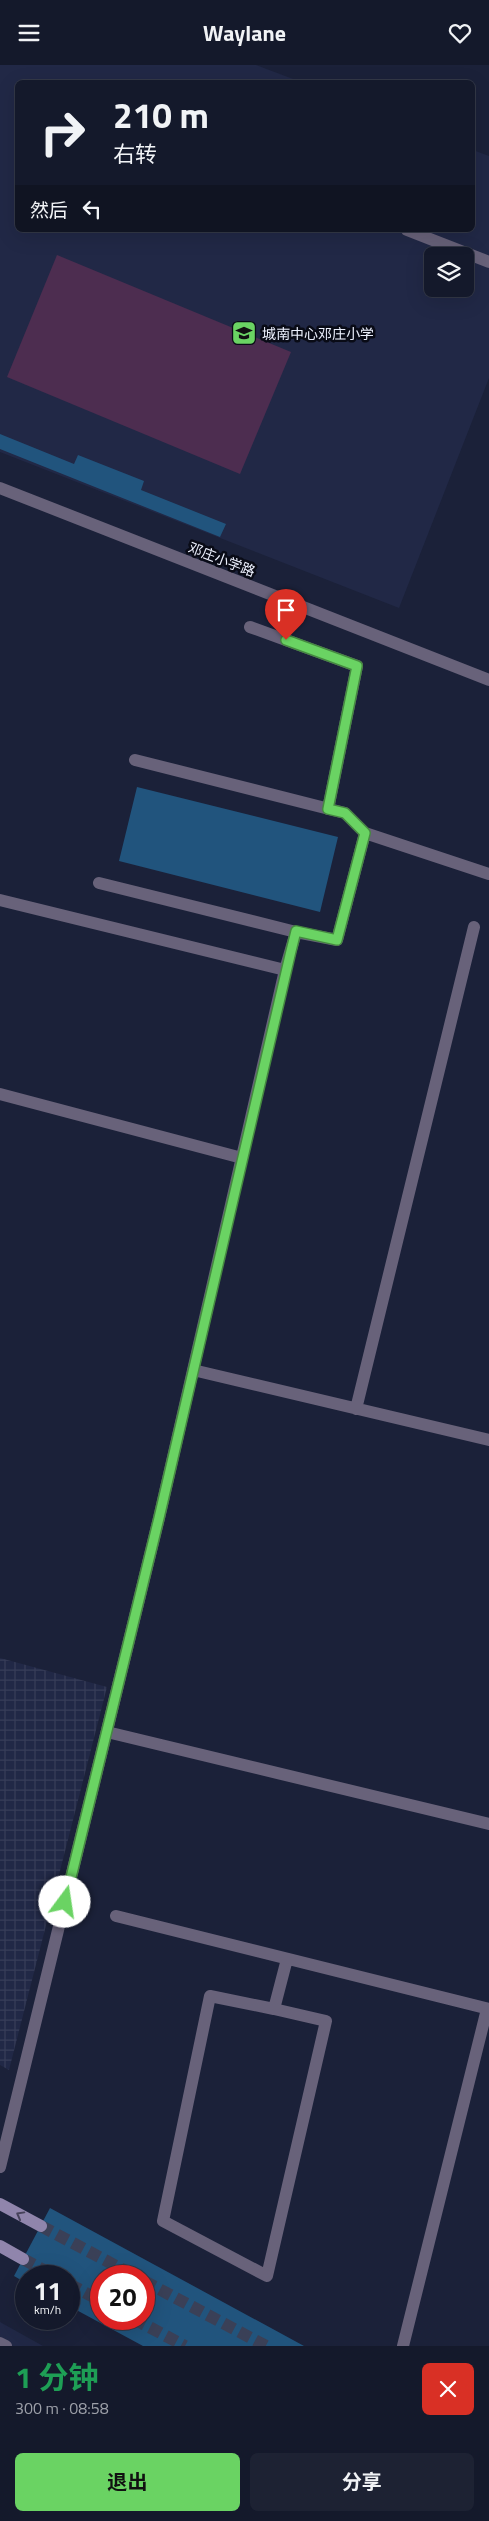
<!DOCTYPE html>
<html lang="zh">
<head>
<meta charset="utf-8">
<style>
	:root { --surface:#14192b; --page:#1d2233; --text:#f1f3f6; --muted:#9da0a9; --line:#333847; --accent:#6ad363 }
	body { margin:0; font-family:"Titillium Web","Noto Sans SC",sans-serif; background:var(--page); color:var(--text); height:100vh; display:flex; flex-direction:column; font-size:19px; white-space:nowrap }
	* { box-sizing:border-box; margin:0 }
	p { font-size:16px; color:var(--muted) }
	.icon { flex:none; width:28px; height:28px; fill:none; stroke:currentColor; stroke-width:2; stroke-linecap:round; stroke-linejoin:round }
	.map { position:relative; height:2281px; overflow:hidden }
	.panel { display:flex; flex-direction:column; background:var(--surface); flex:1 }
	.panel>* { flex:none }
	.top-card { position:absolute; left:15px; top:15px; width:460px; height:152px; border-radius:8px; box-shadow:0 5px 20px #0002,0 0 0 1px var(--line); background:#14192b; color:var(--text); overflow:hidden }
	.controls { position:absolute; left:424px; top:182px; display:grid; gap:10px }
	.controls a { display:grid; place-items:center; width:50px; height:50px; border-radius:8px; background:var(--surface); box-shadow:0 5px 20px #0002,0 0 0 1px var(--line); font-size:25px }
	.speed { position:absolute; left:15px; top:2200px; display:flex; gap:10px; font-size:25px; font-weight:700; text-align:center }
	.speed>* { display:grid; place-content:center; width:65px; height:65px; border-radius:50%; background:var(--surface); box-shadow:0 5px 20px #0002,0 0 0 1px var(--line); line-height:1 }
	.speed small { font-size:12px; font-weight:400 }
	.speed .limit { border:8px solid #d22; background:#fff; color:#111 }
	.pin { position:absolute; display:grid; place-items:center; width:42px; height:42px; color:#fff; margin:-51px -21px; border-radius:50% 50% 50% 0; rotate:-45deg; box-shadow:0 0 5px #0007 }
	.pin .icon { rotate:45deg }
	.me { position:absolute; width:55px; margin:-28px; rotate:14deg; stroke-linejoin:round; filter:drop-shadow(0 0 4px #0008) }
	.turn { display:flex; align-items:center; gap:18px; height:105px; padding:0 15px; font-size:22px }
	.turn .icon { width:65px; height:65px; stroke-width:2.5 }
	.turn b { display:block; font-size:35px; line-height:42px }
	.then { display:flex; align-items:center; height:48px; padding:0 15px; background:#0003; gap:10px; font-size:19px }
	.round { display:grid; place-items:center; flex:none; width:52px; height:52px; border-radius:8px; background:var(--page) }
	.overview { display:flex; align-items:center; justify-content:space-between; height:85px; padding:0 15px }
	h1 { font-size:30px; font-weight:700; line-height:38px; color:#1e9e55 }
	.action { display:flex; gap:10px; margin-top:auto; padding:10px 15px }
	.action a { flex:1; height:58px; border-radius:8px; background:var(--accent); color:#111; font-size:20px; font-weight:700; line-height:58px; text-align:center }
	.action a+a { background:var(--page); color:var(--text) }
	header { display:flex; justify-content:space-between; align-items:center; height:65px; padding:0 15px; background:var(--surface); font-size:22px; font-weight:700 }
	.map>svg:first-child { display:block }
</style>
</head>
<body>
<header><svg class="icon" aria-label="menu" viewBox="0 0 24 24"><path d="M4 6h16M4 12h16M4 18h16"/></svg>Waylane<svg class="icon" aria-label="heart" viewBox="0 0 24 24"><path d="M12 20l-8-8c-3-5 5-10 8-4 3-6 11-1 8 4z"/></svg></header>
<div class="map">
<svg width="489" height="2281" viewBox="0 0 489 2281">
	<defs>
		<pattern id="industrial-grid" width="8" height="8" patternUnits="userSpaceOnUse" patternTransform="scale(1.25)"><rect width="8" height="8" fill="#212846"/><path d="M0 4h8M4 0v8" fill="none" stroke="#373d58"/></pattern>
	</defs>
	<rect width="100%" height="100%" fill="#1b2139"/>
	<path fill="#212846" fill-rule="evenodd" d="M 0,0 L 256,0 L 301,17 L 18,18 L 18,165 L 472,165 L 473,85 L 489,91 L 489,313 L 399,543 L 0,387 ZM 432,191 L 465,191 L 465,224 L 432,224 Z
		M 0,2257 L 43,2281 L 0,2281 Z"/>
	<path fill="url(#industrial-grid)" d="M 0,1593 L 107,1622 L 9,2005 L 0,2000 Z"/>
	<path fill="#4d2d50" d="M 57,190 L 291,287 L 240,409 L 7,312 Z"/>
	<path fill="#21547d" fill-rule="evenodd" d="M 0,369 L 74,399 L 78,390 L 144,416 L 141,425 L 226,459 L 220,472 L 0,384 Z
		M 137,722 L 338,772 L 320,847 L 119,796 Z
		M 50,2143 L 304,2281 L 143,2281 L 69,2241 L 69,2211 L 26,2211 L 26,2218 L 14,2211 ZM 101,2211 L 144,2211 L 144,2254 L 101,2254 Z"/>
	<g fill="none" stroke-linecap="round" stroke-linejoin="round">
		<path stroke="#3a4057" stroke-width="12" stroke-dasharray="12 6" stroke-linecap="butt" d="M 41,2161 L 135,2211
			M 23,2194 L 55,2211
			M 144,2216 L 266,2281
			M 69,2219 L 101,2236
			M 134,2254 L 185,2281"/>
		<path stroke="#68627a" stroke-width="12" d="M 407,165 L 489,197
			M 250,562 L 357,601 L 328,744
			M 135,695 L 345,748 L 365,768
			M 99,818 L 296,867 L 285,905
			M 0,835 L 285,905 L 159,1453 L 0,2102
			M 296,867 L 337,875 L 365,768 L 489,809
			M 0,1029 L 242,1093
			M 193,1305 L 489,1375
			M 356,1344 L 474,862
			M 107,1667 L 489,1759"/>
		<path stroke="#68627a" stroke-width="12" d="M 116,1851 L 489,1944
			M 274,1944 L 326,1956 L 267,2211 L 163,2156 L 210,1931 L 274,1944 L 287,1894
			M 0,2278 L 6,2281
			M 403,2281 L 487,1944"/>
		<path stroke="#68627a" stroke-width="12" d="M 0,423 L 489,615"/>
		<path stroke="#9085ac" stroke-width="12" d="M 0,2139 L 41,2161
			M 0,2181 L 23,2194"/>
	</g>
	<defs><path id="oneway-chevron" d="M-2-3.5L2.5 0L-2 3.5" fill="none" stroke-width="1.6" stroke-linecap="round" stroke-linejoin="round" transform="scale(1.25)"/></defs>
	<use stroke="#46425a" href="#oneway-chevron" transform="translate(20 2150) rotate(-151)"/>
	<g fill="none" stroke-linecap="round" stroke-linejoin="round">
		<defs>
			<path id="route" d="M 65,1837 L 159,1453 L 291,886 L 296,866 L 337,875 L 365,768 L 345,748 L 328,744 L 357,601 L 286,575"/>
		</defs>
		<use href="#route" stroke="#458940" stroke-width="12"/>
		<use href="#route" stroke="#6ad363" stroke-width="9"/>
	</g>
	<defs>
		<symbol id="school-square" viewBox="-11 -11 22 22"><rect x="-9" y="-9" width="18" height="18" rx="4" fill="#6ad363" stroke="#090b16"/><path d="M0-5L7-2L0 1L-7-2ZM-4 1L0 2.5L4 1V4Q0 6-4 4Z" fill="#111"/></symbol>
	</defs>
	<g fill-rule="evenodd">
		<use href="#school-square" x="230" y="254" width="28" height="28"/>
	</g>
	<g text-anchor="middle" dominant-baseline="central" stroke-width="5" stroke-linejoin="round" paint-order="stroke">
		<g font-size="14" fill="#edf1fe" stroke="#090b16" text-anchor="start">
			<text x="262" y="268">城南中心邓庄小学</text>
		</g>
		<g font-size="14" fill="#edf1fe" stroke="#090b16">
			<text transform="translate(222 494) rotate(21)">邓庄小学路</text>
		</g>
	</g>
</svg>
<div class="controls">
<a><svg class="icon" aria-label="layers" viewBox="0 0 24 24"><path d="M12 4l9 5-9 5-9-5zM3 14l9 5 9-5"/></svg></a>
</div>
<div class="speed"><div>11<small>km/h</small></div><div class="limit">20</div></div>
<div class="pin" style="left:286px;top:575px;background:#d93025"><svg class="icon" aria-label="arrive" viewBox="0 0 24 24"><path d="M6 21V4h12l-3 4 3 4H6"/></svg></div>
<svg class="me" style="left:65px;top:1837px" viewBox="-20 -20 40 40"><circle r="19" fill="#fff"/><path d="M0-13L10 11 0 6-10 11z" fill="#6ad363"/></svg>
<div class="top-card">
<div class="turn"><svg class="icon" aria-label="right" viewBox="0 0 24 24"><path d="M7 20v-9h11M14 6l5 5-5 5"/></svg><div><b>210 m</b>右转</div></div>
<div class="then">然后<svg class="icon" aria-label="left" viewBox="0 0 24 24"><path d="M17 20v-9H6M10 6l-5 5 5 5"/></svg></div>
</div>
</div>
<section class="panel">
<div class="overview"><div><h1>1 分钟</h1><p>300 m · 08:58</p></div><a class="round" style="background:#d93025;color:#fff"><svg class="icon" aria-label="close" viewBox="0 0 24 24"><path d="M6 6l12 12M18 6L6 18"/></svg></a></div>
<div class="action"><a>退出</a><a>分享</a></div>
</section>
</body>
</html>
